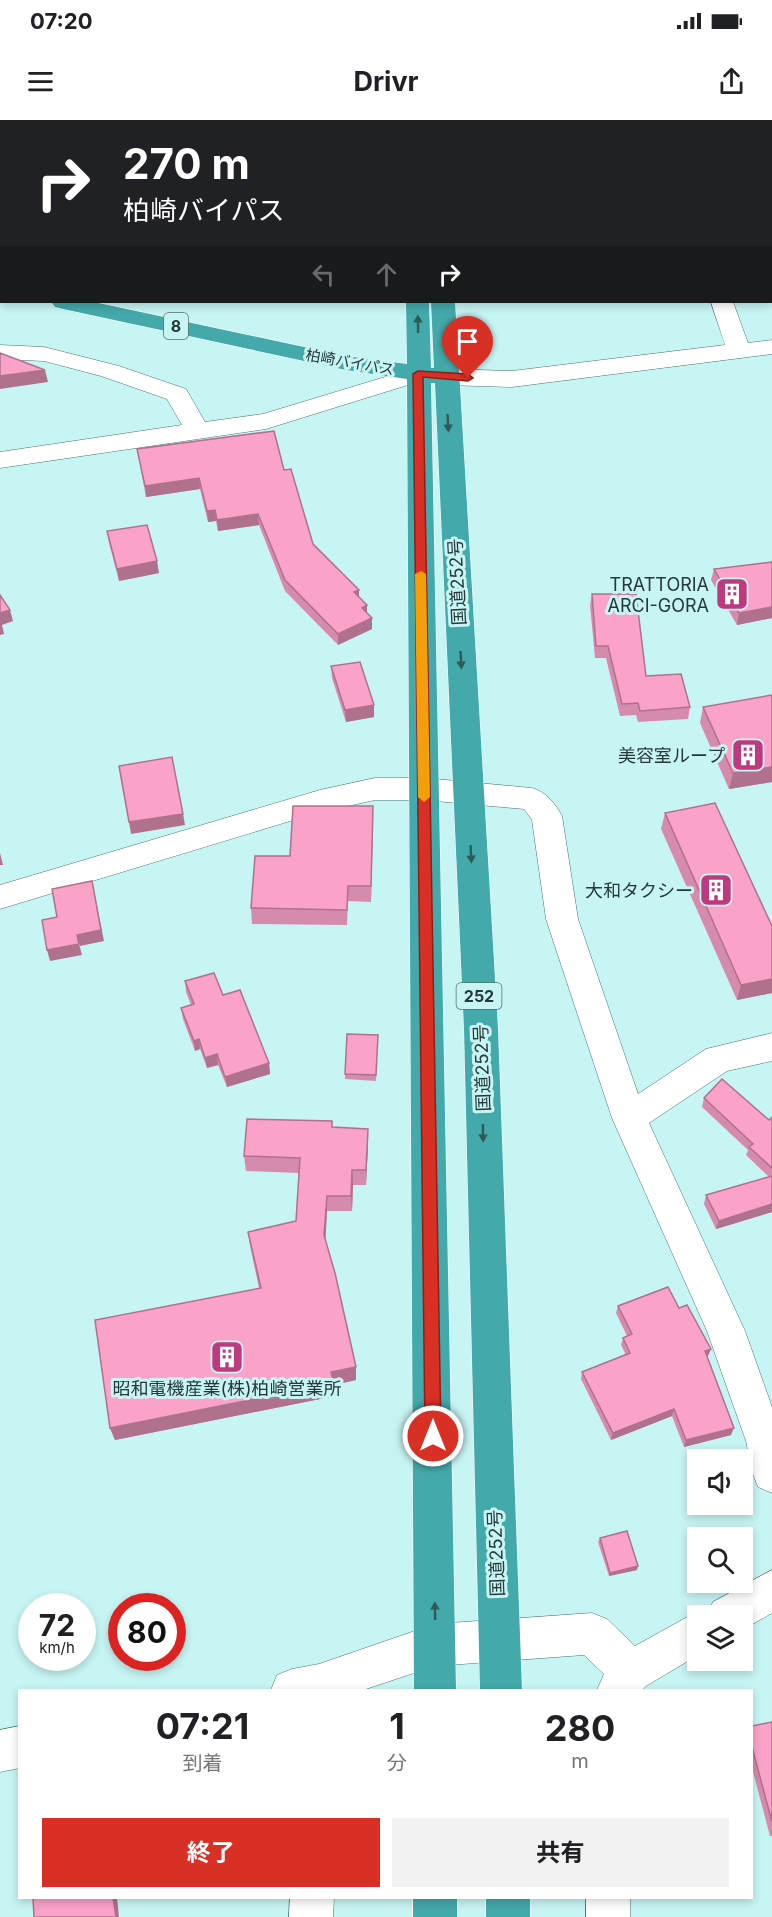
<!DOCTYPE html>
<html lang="ja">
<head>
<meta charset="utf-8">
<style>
	:root { --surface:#fff; --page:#f2f2f2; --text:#202124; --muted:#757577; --accent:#d93025 }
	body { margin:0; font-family:Inter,"Noto Sans JP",sans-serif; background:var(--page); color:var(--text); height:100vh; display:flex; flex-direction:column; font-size:22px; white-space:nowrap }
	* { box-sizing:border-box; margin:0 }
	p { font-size:20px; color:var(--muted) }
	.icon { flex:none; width:33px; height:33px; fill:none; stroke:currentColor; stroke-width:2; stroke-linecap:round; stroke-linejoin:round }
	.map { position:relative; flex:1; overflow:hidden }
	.panel { position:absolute; left:18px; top:1569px; width:735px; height:210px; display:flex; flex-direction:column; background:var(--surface); border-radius:0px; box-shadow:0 3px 9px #0003 }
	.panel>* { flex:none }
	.guide { position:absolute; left:0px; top:0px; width:772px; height:183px; box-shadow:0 3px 9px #0003; background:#202124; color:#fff; overflow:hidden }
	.tools { position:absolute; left:687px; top:1329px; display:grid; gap:12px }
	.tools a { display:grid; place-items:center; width:66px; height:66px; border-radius:0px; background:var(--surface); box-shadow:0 3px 9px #0003; font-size:30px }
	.speed { position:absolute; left:18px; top:1473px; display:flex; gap:12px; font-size:30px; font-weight:700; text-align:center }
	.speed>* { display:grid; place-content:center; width:78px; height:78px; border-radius:50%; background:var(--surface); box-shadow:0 3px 9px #0003; line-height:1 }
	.speed small { font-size:15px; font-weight:400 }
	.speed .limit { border:9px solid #d22; background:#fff; color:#111 }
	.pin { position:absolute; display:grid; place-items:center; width:51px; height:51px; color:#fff; margin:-62px -26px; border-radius:50% 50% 50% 0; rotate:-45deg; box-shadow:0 0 6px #0007 }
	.pin .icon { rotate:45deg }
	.me { position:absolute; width:66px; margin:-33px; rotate:0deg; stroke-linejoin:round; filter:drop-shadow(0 0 4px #0008) }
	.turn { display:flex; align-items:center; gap:21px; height:126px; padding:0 24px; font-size:27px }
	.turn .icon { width:78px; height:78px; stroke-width:2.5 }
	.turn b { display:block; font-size:42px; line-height:51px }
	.lanes { display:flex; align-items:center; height:57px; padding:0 24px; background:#0003; justify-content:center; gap:30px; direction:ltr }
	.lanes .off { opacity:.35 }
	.eta { display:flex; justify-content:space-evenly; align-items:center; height:102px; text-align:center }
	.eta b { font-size:36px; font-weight:700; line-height:42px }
	.button { display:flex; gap:12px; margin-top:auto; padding:12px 24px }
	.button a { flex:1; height:69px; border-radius:0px; background:var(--accent); color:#fff; font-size:24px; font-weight:700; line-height:69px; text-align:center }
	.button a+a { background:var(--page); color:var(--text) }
	.status { display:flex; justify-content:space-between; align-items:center; height:42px; padding:0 30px; background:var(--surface); direction:ltr }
	.status svg { height:16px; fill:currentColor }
	header { display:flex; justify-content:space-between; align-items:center; height:78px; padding:0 24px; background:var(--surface); font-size:27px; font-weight:700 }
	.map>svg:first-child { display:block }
</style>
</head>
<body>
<div class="status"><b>07:20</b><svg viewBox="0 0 49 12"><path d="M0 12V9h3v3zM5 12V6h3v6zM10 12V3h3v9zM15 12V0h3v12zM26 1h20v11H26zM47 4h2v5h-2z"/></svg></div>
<header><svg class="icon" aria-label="menu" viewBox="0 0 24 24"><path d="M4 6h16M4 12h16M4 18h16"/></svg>Drivr<svg class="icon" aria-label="share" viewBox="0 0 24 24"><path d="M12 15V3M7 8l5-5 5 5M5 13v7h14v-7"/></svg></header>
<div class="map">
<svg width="772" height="1797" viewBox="0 0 772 1797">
	<rect width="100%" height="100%" fill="#c7f5f4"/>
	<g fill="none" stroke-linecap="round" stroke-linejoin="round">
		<defs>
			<path id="minor" d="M 48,0 L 81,0 L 47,2 Z
				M 651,0 L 673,0 L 673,2 L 651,2 Z
				M 0,2 L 2,2 L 2,14 L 0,14 Z
				M 711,182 L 733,182 L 748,223 L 772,220 L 772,234 L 512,267 L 446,265 L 437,262 L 434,257 L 437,252 L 446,249 L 512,251 L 725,225 Z
				M 0,225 L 44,227 L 119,246 L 186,269 L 205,302 L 263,294 L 418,247 L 427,249 L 430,254 L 427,259 L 266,309 L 0,348 L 0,332 L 182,305 L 167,279 L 101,256 L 44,241 L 0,239 Z
				M 375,658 L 424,658 L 532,668 C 546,672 555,683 562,696 L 578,799 L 638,974 L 706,929 L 772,913 L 772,941 L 727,951 L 649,1003 L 745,1211 L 772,1287 L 772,1373 L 758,1367 L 753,1354 L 746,1321 L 707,1211 L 612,998 L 546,799 L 532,700 L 524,689 L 424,680 L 375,680 L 320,692 L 0,789 L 0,765 L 320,670 Z
				M 772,1450 L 772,1493 L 742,1510 L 742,1496 L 698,1496 L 698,1535 L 646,1566 L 642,1570 L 597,1570 L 604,1554 L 584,1535 L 435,1546 L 363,1570 L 271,1570 L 277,1555 L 292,1549 L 319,1544 L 435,1504 L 592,1493 L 607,1499 L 635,1526 L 698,1491 L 707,1495 L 713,1482 Z
				M 20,1606 L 20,1648 L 0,1652 L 0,1610 Z
				M 290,1778 L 334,1778 L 333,1797 L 289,1797 Z
				M 586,1778 L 630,1778 L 630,1797 L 586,1797 Z"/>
			<path id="highway" d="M 418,0 L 440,0 L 440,2 L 418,2 Z
				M 446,0 L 468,0 L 468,2 L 446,2 Z
				M 0,129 L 2,129 L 2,144 L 0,143 Z
				M 0,161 L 2,161 L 2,175 L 0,175 Z
				M 51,182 L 94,182 L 346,236 L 407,244 L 406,182 L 429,182 L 431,248 L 434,248 L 431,182 L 455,182 L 498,909 L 522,1570 L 480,1570 L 464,909 L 435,263 L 431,263 L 456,1570 L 414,1570 L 407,259 L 346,250 L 63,189 L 55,187 Z
				M 413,1778 L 457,1778 L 457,1797 L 413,1797 Z
				M 486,1778 L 530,1778 L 530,1797 L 486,1797 Z"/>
		</defs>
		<use href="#minor" stroke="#487272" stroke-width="1"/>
		<use href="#highway" stroke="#fff" stroke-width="1"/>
		<use href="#minor" fill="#fff" fill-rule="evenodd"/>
		<use href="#highway" fill="#44a9aa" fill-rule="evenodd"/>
	</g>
	<path fill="#d78bac" d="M 137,329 L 284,350 L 313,424 L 359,470 L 359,477 L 367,485 L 367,493 L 372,509 L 338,525 L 285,471 L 259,405 L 218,411 L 216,401 L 208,402 L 200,369 L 146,377 Z
		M 107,411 L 159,453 L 119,461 L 109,423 Z
		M 772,442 L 772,498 L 737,505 L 711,460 L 714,449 Z
		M 592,474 L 646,556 L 690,587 L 688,599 L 638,602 L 636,595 L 620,596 L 606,538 L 595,538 L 590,485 Z
		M 331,546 L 374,585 L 374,597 L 346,602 L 332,558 Z
		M 772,575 L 772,662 L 729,669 L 700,603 L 703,587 Z
		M 373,686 L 371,782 L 348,781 L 347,805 L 252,804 L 251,788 L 290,736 Z
		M 665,693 L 772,806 L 772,873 L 737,880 L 661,709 Z
		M 185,861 L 223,875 L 269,943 L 270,954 L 227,967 L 218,945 L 207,948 L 200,929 L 195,931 L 183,899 L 181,888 L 191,885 L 186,872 Z
		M 378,915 L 376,961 L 345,959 L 345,954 Z
		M 704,978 L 769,1000 L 772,997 L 772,1092 L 716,1109 L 704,1084 L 706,1075 L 769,1057 L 746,1035 L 748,1030 L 702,987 Z
		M 332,1007 L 368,1024 L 366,1065 L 353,1065 L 352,1091 L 327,1091 L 325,1120 L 356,1260 L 334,1265 L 335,1276 L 115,1320 L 110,1308 L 259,1168 L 250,1126 L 248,1112 L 296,1101 L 299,1053 L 246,1051 L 244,1036 Z
		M 618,1186 L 679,1188 L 711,1229 L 707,1236 L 731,1315 L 684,1327 L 672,1296 L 611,1320 L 581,1259 L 582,1252 L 626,1235 L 621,1225 L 623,1218 L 627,1216 L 616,1193 Z
		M 600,1418 L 637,1450 L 609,1456 L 598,1422 Z
		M 772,1602 L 772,1716 L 770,1716 L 752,1648 L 752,1606 Z"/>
	<path fill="#af718c" d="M 45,250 L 48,262 L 0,269 L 0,256 Z
		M 199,358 L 200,369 L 146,377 L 145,366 Z
		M 215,390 L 216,401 L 208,402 L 207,391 Z
		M 258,394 L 259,405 L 218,411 L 217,400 Z
		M 157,441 L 159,453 L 119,461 L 117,449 Z
		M 359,470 L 359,481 L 354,472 Z
		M 367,485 L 367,496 L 362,488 Z
		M 772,487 L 772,498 L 737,505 L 739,493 Z
		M 10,490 L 13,501 L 2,505 L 4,514 L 0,515 L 0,493 Z
		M 372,498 L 372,509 L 338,525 L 338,514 Z
		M 374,585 L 374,597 L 346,602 L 345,590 Z
		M 772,647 L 772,662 L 729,669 L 733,653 Z
		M 373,686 L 373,702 L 371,782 L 371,766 Z
		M 183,694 L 185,705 L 131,714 L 129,702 Z
		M 0,733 L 3,745 L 0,745 Z
		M 92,761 L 104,821 L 80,826 L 77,815 Z
		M 79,824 L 82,835 L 50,841 L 47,830 Z
		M 772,859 L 772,873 L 737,880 L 741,865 Z
		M 199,919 L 200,929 L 195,931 L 194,921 Z
		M 217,934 L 218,945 L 207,948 L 205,938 Z
		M 269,943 L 270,954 L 227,967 L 225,957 Z
		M 368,1009 L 368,1024 L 366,1065 L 366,1050 Z
		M 352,1050 L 353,1065 L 352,1091 L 351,1076 Z
		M 327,1076 L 327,1091 L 325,1129 L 324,1115 Z
		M 772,1084 L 772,1092 L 716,1109 L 719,1101 Z
		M 711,1229 L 708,1236 L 703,1238 L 705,1231 Z
		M 356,1247 L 356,1260 L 334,1265 L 335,1276 L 115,1320 L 110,1308 L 331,1252 Z
		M 674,1289 L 672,1296 L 611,1320 L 613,1313 Z
		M 734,1308 L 731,1315 L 684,1327 L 686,1320 Z
		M 638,1446 L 637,1450 L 609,1456 L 610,1453 Z
		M 113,1778 L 117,1778 L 119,1797 L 116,1797 Z"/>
	<path fill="#faa2c8" stroke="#af718c" stroke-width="1.5" d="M 0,233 L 45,250 L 0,256 Z
		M 274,311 L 284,350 L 291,349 L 313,424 L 359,470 L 354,472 L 367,485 L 362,488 L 372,498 L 338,514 L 285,460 L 258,394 L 217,400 L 215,390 L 207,391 L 199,358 L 145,366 L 137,329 Z
		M 147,405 L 157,441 L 117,449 L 107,411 Z
		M 772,442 L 772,487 L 739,493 L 714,449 Z
		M 592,474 L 636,474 L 646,556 L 681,554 L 690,587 L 640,591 L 638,583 L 622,584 L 608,526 L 596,526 Z
		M 0,475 L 10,490 L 0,493 Z
		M 360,542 L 374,585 L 345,590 L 331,546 Z
		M 772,575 L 772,647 L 733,653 L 703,587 Z
		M 172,637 L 183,694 L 129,702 L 119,646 Z
		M 715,683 L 772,806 L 772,859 L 741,865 L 665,693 Z
		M 293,686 L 373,686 L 371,766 L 348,766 L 347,790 L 251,788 L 255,736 L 290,736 Z
		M 92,761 L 101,810 L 77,815 L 79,824 L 47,830 L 42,800 L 57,797 L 52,769 Z
		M 214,853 L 223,875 L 240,870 L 269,943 L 225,957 L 217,934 L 205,938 L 199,919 L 194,921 L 181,888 L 194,884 L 185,861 Z
		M 347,914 L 378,915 L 376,955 L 345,954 Z
		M 722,959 L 769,1000 L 772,997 L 772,1048 L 749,1027 L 753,1024 L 704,978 Z
		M 247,999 L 332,1001 L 332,1007 L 368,1009 L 366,1050 L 352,1050 L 351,1076 L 327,1076 L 324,1115 L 335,1153 L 356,1247 L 331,1252 L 334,1263 L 110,1308 L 95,1200 L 261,1168 L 248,1112 L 296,1101 L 300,1038 L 244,1036 Z
		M 772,1056 L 772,1084 L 719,1101 L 706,1075 Z
		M 668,1167 L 679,1188 L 687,1185 L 711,1229 L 705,1231 L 734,1308 L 686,1320 L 674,1289 L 613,1313 L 582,1252 L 630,1233 L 623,1218 L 632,1214 L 618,1186 Z
		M 627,1411 L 638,1446 L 610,1453 L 600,1418 Z
		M 772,1602 L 772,1702 L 752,1627 L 752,1606 Z
		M 33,1778 L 113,1778 L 116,1797 L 34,1797 Z"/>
	<defs><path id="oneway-solid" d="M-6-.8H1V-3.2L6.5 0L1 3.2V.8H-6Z" transform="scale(1.5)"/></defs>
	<g fill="#2f5a5a">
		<use href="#oneway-solid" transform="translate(418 204) rotate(-91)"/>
		<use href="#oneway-solid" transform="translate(448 303) rotate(87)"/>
		<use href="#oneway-solid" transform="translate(461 540) rotate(87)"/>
		<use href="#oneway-solid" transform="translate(471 734) rotate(87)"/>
		<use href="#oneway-solid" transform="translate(483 1013) rotate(89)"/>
		<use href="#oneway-solid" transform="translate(435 1491) rotate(-91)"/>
	</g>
	<path fill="#d93025" stroke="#8d1f18" stroke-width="1.5" d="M 418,251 L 468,254 L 473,258 L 468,261 L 423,257 L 441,1316 L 439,1322 L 433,1324 L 428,1322 L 425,1316 L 413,254 Z"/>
	<path fill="#f59e0b" d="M 421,451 L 426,454 L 430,677 L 424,682 L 418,677 L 415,454 Z"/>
	<defs>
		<symbol id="building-square" viewBox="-11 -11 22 22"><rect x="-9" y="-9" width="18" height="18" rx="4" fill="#be3a7f" stroke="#c7f5f4"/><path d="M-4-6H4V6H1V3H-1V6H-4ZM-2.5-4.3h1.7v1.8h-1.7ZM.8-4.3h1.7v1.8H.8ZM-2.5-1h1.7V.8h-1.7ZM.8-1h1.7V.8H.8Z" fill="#fff"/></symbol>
	</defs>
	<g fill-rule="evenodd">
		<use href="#building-square" x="713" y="455" width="38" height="38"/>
		<use href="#building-square" x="729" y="616" width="38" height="38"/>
		<use href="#building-square" x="697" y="751" width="38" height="38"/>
		<use href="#building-square" x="208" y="1218" width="38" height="38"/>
	</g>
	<g text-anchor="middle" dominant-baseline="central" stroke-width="6" stroke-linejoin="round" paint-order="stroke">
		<g font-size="15" fill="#263838" stroke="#c7f5f4">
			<text transform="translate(350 242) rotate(10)">柏崎バイパス</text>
		</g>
		<g fill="#c7f5f4" stroke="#567170" stroke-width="1.5">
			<rect x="164" y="193" width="24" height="26" rx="4.5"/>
			<rect x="456.5" y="863" width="45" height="26" rx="4.5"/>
		</g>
		<g font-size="16" font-weight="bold" fill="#263838">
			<text x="176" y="206">8</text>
			<text x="479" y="876">252</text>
		</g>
		<g font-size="18" fill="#263838" stroke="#c7f5f4">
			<text transform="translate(457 462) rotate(-93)">国道252号</text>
			<text transform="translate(482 948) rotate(-92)">国道252号</text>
			<text transform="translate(496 1433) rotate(-92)">国道252号</text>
		</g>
		<g font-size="18" fill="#263838" stroke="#c7f5f4" text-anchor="end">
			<text x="709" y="464">TRATTORIA<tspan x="709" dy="21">ARCI-GORA</tspan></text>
			<text x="725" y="635">美容室ループ</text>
			<text x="693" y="770">大和タクシー</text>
			<text x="227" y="1268" text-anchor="middle">昭和電機産業(株)柏崎営業所</text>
		</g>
	</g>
</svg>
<div class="tools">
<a><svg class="icon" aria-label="sound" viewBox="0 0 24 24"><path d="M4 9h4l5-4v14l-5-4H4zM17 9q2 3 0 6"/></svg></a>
<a><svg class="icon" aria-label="search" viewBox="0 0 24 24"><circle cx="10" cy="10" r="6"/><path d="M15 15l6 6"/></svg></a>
<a><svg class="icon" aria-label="layers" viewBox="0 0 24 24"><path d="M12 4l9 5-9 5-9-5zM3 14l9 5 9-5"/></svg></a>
</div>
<div class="speed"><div>72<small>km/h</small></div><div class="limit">80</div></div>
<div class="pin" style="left:468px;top:258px;background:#d93025"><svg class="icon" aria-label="arrive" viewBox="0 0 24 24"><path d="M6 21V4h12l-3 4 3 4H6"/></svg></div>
<svg class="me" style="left:433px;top:1316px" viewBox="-20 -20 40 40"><circle r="17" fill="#d93025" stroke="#fff" stroke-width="3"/><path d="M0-11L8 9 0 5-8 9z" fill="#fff"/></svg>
<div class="guide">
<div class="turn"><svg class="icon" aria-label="right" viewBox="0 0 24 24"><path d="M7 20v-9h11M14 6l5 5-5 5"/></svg><div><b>270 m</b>柏崎バイパス</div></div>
<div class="lanes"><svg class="icon off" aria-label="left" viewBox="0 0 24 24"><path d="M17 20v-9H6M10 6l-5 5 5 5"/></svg><svg class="icon off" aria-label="ahead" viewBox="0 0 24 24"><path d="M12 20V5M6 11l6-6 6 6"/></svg><svg class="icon" aria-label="right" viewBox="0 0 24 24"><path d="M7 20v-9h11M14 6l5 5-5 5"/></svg></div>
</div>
<section class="panel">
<div class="eta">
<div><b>07:21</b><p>到着</p></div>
<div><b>1</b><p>分</p></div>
<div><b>280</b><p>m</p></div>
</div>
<div class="button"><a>終了</a><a>共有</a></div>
</section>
</div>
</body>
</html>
